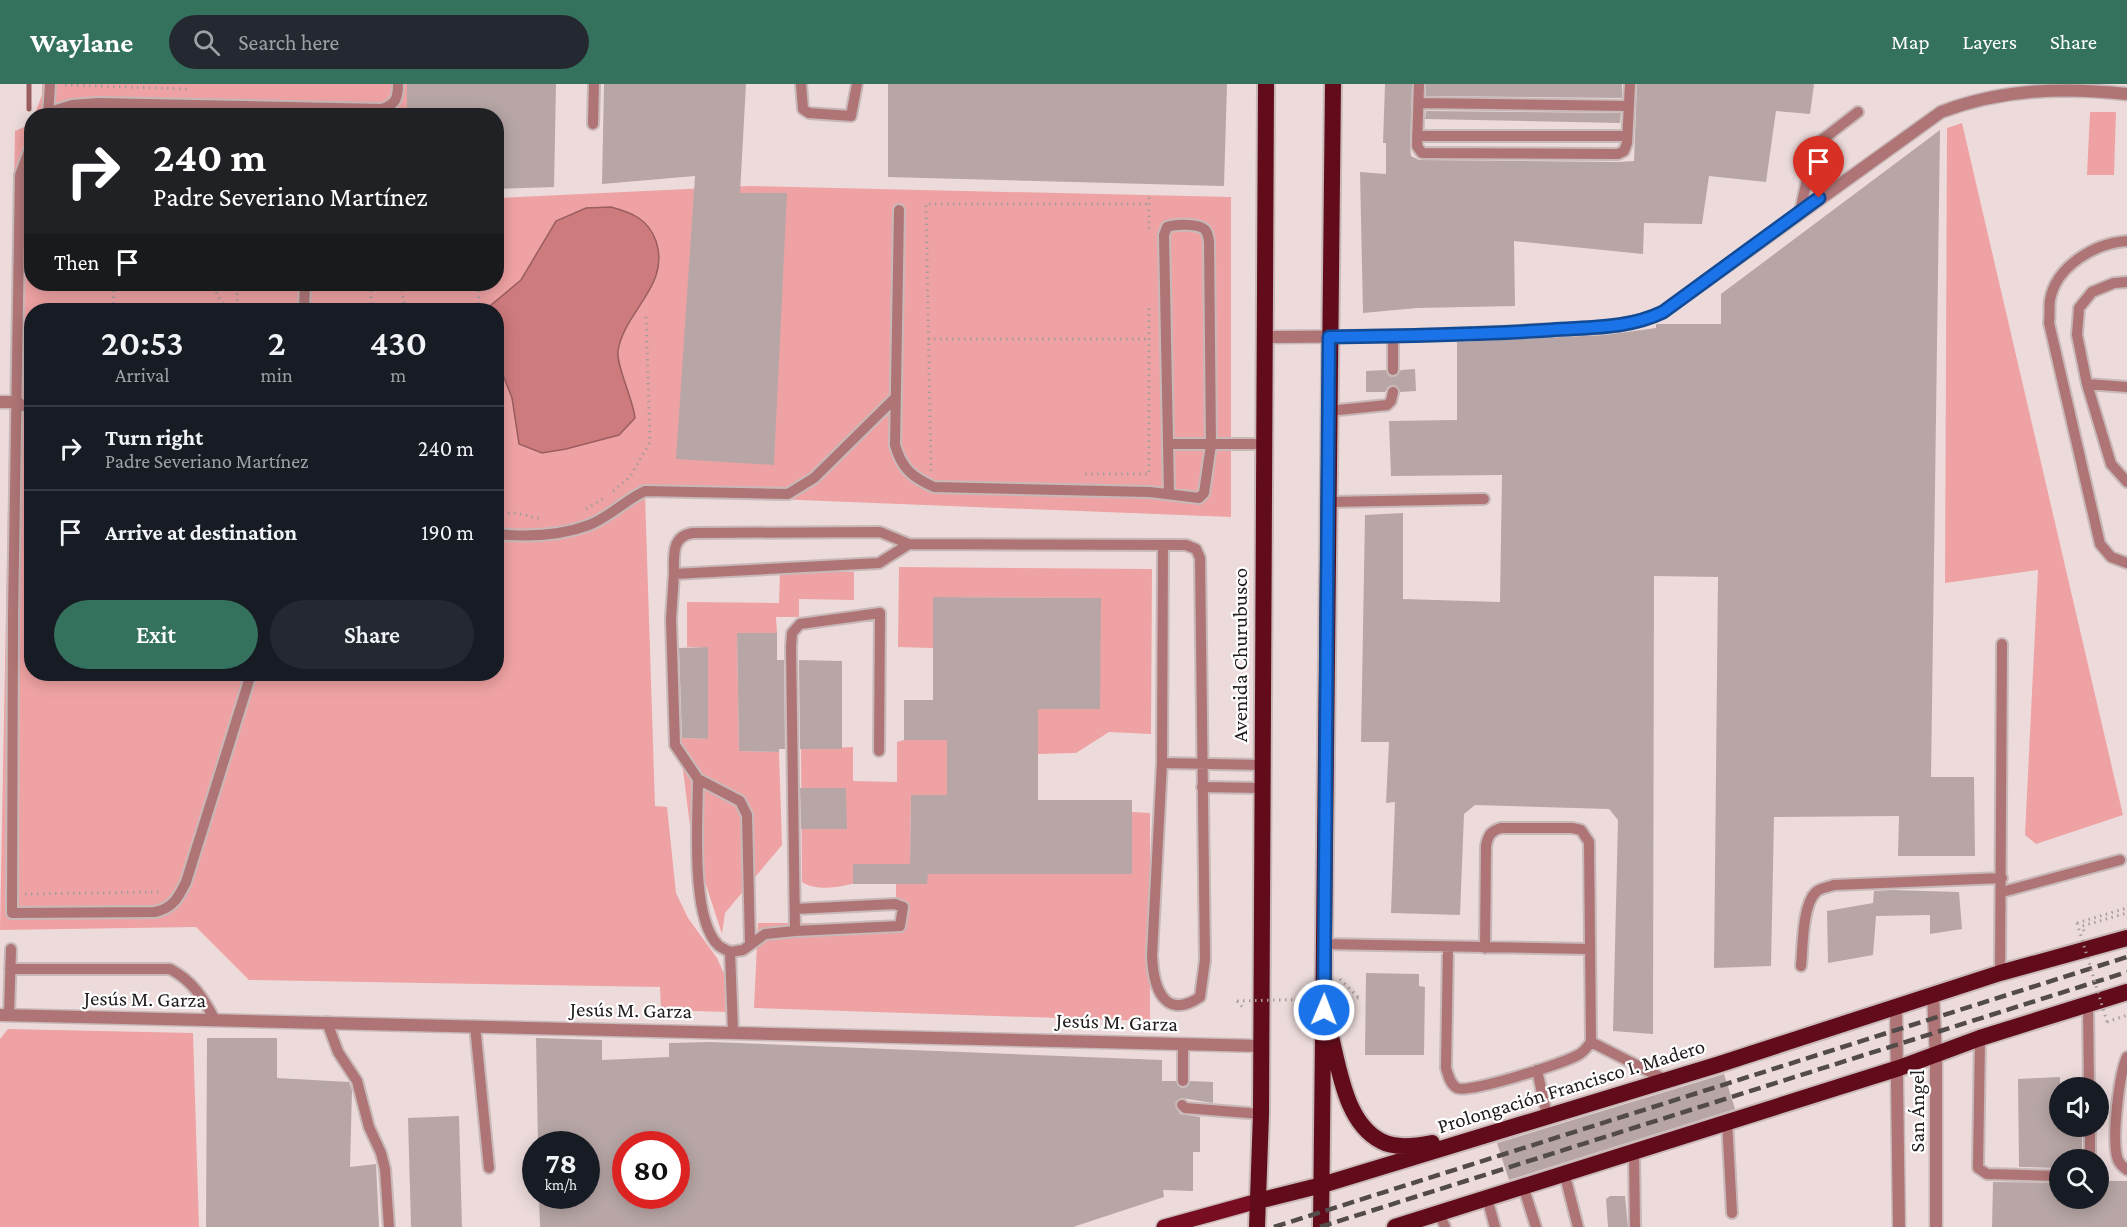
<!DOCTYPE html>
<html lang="en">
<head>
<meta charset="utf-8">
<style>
	:root { --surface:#171b24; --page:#242831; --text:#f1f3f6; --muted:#9ea1a6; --line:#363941; --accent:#35725d }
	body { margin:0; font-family:"Crimson Pro",serif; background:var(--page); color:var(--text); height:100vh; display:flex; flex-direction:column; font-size:22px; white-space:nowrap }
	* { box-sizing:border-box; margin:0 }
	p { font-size:20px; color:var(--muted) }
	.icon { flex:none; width:33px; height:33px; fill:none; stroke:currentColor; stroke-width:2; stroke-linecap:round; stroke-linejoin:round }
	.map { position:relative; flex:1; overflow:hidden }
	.side { position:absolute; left:24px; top:219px; width:480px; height:378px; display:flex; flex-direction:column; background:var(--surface); border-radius:24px; box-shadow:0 3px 15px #0003 }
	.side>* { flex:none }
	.guide { position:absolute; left:24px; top:24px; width:480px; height:183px; border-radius:24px; box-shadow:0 3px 15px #0003; background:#202124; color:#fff; overflow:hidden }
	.tools { position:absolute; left:2049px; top:993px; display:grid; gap:12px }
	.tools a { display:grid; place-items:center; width:60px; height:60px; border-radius:50%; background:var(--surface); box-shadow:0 3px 15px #0003; font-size:30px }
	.speed { position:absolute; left:522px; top:1047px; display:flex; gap:12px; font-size:30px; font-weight:700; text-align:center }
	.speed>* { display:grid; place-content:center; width:78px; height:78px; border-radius:50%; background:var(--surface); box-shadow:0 3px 15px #0003; line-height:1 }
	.speed small { font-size:15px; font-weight:400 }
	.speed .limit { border:9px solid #d22; background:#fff; color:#111 }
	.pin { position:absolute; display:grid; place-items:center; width:51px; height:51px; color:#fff; margin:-62px -26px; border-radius:50% 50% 50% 0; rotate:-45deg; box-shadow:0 0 6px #0007 }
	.pin .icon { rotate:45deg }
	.me { position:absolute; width:66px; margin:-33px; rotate:1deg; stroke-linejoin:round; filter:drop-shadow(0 0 4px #0008) }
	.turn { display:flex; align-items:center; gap:21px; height:126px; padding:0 30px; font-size:27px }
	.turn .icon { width:78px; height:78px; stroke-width:2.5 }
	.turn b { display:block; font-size:42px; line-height:51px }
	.then { display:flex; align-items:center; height:57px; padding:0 30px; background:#0003; gap:12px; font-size:22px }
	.eta { display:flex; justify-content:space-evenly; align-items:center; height:102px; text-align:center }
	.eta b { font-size:36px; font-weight:600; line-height:42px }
	.action { display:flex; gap:12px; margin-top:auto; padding:12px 30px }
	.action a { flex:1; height:69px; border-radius:36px; background:var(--accent); color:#fff; font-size:24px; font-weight:600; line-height:69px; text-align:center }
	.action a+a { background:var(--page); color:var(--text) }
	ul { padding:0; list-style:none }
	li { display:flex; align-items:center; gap:18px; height:84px; padding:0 30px; border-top:2px solid var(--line) }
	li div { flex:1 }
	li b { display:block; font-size:22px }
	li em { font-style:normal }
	header { display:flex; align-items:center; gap:36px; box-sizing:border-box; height:84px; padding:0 30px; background:var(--accent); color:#fff }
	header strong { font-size:28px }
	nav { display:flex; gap:33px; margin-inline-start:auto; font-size:21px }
	.search { width:420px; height:54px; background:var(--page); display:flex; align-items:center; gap:15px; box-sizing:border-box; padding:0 21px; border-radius:33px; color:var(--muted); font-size:22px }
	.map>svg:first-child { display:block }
</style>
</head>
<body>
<header>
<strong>Waylane</strong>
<div class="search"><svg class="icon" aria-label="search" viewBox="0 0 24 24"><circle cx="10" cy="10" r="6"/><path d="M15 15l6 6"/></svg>Search here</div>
<nav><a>Map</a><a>Layers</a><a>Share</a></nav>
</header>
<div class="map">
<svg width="2127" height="1143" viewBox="0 0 2127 1143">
	<rect width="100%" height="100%" fill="#eddbdb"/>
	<path fill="#efa2a3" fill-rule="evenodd" d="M 42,0 L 407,0 L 407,31 L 34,32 L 42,11 Z
		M 2090,28 L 2116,28 L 2114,91 L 2087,91 Z
		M 1962,39 L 2123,731 L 2036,760 L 2025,751 L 2038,486 L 1945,499 L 1947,44 Z
		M 31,40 L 32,200 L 496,200 L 497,114 L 750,102 L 1231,113 L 1231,433 L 645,410 L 655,722 L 667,723 L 676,809 L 688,834 L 717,874 L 726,894 L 728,928 L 661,926 L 660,903 L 249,896 L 196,843 L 0,846 L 15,47 ZM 32,226 L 496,226 L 496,590 L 32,590 Z
		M 899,483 L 1152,485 L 1151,650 L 1109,648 L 1076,669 L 1038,670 L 1038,625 L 1100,625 L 1100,514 L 934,513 L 933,564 L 898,563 Z
		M 780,487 L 854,488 L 854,516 L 799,515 L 799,533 L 776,533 L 777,549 L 737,549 L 739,667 L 779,668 L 782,761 L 725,829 L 722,850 L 692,758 L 679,654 L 707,655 L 708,563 L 687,563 L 687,518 L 779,519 Z
		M 904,656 L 947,656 L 947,711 L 911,711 L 910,780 C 881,790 829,815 802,798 L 801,665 L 853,663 L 853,697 L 897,698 L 897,658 Z
		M 1132,728 L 1150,729 L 1150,937 L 754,924 L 758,839 L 896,839 L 896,800 L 928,790 L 1131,790 Z
		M 8,945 L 193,949 L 199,1143 L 0,1143 L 0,955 Z"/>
	<path fill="#ce7b7d" stroke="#9a5e60" stroke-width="1.5" d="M 611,123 C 633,129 648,135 656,157 C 671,202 624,227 618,267 C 616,281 633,315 635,334 L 619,351 L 566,365 L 542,369 L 519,360 L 512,314 L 503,291 L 497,283 L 496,226 L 485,226 L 521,196 L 556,137 L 586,124 Z"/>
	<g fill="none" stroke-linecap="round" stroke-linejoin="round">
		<path stroke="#9a5e60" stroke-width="5" d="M 29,25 L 29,0"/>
	</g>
	<path fill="#b8a6a6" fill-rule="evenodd" d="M 407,0 L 556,0 L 554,103 L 496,105 L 496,32 L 407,32 Z
		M 604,0 L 746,0 L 740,109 L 787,109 L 774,381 L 676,375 L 695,92 L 602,100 Z
		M 888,0 L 1227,0 L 1224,102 L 888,93 Z
		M 1385,0 L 1412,0 L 1410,62 L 1411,72 L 1419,76 L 1618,78 L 1634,77 L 1637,0 L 1814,0 L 1810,30 L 1776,27 L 1766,98 L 1709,92 L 1702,140 L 1644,139 L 1643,170 L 1514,157 L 1515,222 L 1417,224 L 1363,229 L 1360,88 L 1386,90 L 1386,59 L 1383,59 Z
		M 1426,0 L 1622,0 L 1622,14 L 1426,12 Z
		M 1426,27 L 1621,29 L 1620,39 L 1425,35 Z
		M 1940,46 L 1931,693 L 1974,693 L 1975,772 L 1898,772 L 1899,732 L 1774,733 L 1771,882 L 1714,884 L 1718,493 L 1654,492 L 1653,950 L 1613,947 L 1618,736 L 1609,725 L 1475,721 L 1464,730 L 1460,831 L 1391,829 L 1395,718 L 1386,719 L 1389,658 L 1361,658 L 1365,431 L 1403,429 L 1403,515 L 1500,518 L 1502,391 L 1391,392 L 1389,337 L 1457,336 L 1457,258 L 1605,251 L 1656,244 L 1656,240 L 1721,240 L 1721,210 Z
		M 1415,285 L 1416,307 L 1400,308 L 1394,301 L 1388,303 L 1385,308 L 1366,308 L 1366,287 L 1386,286 L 1389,292 L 1394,293 L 1401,286 Z
		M 933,513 L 1101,514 L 1100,625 L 1038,625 L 1038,716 L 1132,716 L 1132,790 L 928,790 L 927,800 L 853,800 L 853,780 L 910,780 L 911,711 L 947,711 L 947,656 L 904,656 L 904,616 L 933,616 Z
		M 737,549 L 777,549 L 777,576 L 784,576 L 785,665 L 779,665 L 779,668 L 739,667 Z
		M 708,563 L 708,655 L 682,654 L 679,564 Z
		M 799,576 L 842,577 L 842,665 L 800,665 Z
		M 800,704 L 846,704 L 847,745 L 801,745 Z
		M 1893,806 L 1959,808 L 1962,845 L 1930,850 L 1930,831 L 1876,832 L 1873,871 L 1828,879 L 1827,827 L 1873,819 L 1874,807 Z
		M 1366,889 L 1419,890 L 1419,902 L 1425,903 L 1424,971 L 1365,971 Z
		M 207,954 L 277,954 L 277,994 L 349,998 L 352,1006 L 350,1083 L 376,1080 L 379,1143 L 206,1143 Z
		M 536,954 L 602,956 L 602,976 L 669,973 L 669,959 L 711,958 L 1162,976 L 1162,997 L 1176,997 L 1182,1004 L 1187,1003 L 1190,997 L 1213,998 L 1213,1019 L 1181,1014 L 1175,1020 L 1180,1030 L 1200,1033 L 1200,1068 L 1193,1068 L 1193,1107 L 1163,1106 L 1164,1113 L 1073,1143 L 540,1143 L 539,1112 L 586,1112 L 586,1060 L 538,1060 ZM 626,1060 L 676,1060 L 676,1112 L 626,1112 Z
		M 1724,990 L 1735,1025 L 1509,1096 L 1497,1059 Z
		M 2060,993 L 2060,1042 L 2082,1042 L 2082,1076 L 2060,1076 L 2060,1084 L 2019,1083 L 2018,995 Z
		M 459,1032 L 462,1143 L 411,1143 L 408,1034 Z
		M 2098,1097 L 2127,1097 L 2127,1143 L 1992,1143 L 1993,1098 L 2060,1099 L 2060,1114 L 2098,1114 Z
		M 1610,1112 L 1625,1112 L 1628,1143 L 1608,1143 L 1606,1115 Z"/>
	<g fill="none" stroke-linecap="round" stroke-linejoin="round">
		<defs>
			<path id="service" d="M 801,0 L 803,25 L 809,29 L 851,32 L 857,0
				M 1419,0 L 1417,62 L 1422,69 L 1618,70 L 1624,67 L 1627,59 L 1630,0
				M 1419,19 L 1629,22
				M 50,28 L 72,21 L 98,19 L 382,25 C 396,20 398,14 398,0
				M 48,32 L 50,0
				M 593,40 L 594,0
				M 1417,52 L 1627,52
				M 32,59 L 20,91 L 13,532 L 12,829 L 155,828 C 173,824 178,814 186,798 L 251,590
				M 899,126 L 895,361 C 902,385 912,393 934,403 L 1150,408 L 1199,414 L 1204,409 L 1211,361 L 1209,157 C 1208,153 1208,150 1206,147 C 1201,139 1175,140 1167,143 L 1164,151 L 1169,410
				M 1800,128 L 1814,62 L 1858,28
				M 2127,157 C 2095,159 2056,182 2050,216 C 2049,223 2050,232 2049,239 L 2100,460 L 2111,473 L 2127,479
				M 2127,198 L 2114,199 L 2092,208 L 2079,224 L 2077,251 L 2087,300 L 2111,380 L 2127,398
				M 304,226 L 305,200
				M 1393,252 L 1393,286
				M 2087,300 L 2127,303
				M 17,318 L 32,326
				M 1329,327 L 1387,321 L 1391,317 L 1393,308
				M 1170,360 L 1264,360
				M 1329,418 L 1484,415
				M 496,450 C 527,453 560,452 589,441 C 610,433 625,416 645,407 L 788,410 L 814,394 L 894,315
				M 909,460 L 879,479 L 674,490 C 674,472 671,452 693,449 L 880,448 L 909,460 L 1186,461 L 1196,465 L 1200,474 L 1205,876 L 1200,913 C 1163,938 1153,901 1152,871 L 1162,679 L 1163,461
				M 674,490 L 671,535 L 675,661 L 698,695 L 740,717 L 747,731 L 750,859
				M 1162,679 L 1262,681
				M 698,695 C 698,734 690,833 718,861 C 721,864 727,866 730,868
				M 1202,703 L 1262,704
				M 2002,808 L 2120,776
				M 795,847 L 900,842 L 903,823 L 895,820 L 795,825
				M 1324,860 L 1589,865
				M 1448,863 L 1446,984 C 1448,991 1450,1000 1457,1004 C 1469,1010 1563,979 1578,971 C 1584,968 1587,963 1591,958 L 1589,758 L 1581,746 L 1572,744 L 1501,744 C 1491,747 1488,751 1486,762 L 1485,864
				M 1801,882 C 1803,863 1802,821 1816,808 C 1820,804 1829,803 1834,801 L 2002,794
				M 10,885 L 170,885 C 193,897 203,914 215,936
				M 2000,889 L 2002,560
				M 2088,921 L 2089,1004
				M 9,931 L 11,865
				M 327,938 L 338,968 L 357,997 L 369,1043 L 381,1069 L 385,1085 L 389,1143
				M 475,942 L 489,1084
				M 733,947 L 730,868 L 743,866 L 765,850 L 795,847 L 791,563 L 792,549 L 800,540 L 880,529 L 879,667
				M 1980,954 L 1978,1084 L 1987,1090 L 2060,1092
				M 1591,958 L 1666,996
				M 2127,973 C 2119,990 2111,1058 2118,1076 C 2120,1080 2123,1083 2127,1086
				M 1537,986 L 1547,1032
				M 1183,997 L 1183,960
				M 1182,1021 L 1185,1024 L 1261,1030
				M 1727,1037 L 1732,1129
				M 2090,1042 L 2090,1076
				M 1634,1066 L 1635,1143
				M 1564,1088 L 1578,1143
				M 1523,1102 L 1536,1143
				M 1487,1114 L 1495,1143
				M 1439,1129 L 1445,1143"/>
			<path id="minor" d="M 1265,253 C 1357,253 1450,252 1543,246 C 1583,244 1626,246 1663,228 L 1941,28 C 2001,5 2063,3 2127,10
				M 0,318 L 17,318
				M 1933,912 L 1936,972 L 1936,1143
				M 1896,923 L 1899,1143
				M 0,931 L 1261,962"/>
			<path id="primary" d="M 1164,1143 L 1258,1117"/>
			<path id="trunk" d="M 1329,945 C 1339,981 1344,1038 1381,1057 C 1395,1065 1417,1062 1432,1059
				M 1258,1117 L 1322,1101 L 1720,980 L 2000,889 L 2127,854
				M 1257,1143 L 1261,1030 L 1266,0
				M 1321,1143 L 1333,0
				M 1395,1143 L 1899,984 L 1980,954 L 2127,908"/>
		</defs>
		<use href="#service" stroke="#c8b8b8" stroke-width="14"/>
		<use href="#minor" stroke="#c8b8b8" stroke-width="15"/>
		<use href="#primary" stroke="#c8b8b8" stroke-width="18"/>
		<use href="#trunk" stroke="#c8b8b8" stroke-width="20"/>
		<path stroke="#aa9c9c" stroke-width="3" stroke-dasharray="1.5 4.5" stroke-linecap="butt" d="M 65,1 L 187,5
			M 1149,145 L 1149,111
			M 168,200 L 171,204 L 213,202 L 224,223 L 237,223 L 237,200
			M 401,200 L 405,226
			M 405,225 L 478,224
			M 113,226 L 114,200
			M 371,226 L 371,200
			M 478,226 L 479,200
			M 928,255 L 1149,255
			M 931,387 L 926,120 L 1149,120
			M 1085,390 L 1149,390 L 1149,224
			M 613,407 L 630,393 L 650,358 L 646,230
			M 586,425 L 606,413
			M 496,430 L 516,429 L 542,435
			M 25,810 L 163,808
			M 2077,839 L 2127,824
			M 2084,847 L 2082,842 L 2127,829
			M 1340,895 L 1359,914
			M 1237,917 L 1245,926
			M 2107,938 L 2127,931"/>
		<use href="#service" stroke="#af7576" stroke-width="10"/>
		<use href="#minor" stroke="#af7576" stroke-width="12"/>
		<use href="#primary" stroke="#780d21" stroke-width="15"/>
		<use href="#trunk" stroke="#620b1a" stroke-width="16"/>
		<path stroke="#534a4a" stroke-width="4.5" stroke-dasharray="12 6" stroke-linecap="butt" d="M 1274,1143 L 2127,873
			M 1320,1143 L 2127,888"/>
		<path stroke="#aa9c9c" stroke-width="3" stroke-dasharray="1.5 4.5" stroke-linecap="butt" d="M 2077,839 L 2107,938
			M 1237,917 L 1359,914"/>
	</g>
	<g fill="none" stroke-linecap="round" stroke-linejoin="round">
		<defs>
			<path id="route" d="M 1324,926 L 1329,253 C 1403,252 1477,251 1551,246 C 1589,243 1628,245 1663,228 L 1819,114"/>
		</defs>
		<use href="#route" stroke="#114b97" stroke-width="15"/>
		<use href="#route" stroke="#1a73e8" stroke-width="10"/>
	</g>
	<g text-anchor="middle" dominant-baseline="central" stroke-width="4.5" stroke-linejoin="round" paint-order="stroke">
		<g font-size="21" fill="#211b1b" stroke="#fff">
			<text transform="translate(1240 571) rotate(-90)">Avenida Churubusco</text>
			<text transform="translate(145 915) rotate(1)">Jesús M. Garza</text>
			<text transform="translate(631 926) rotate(1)">Jesús M. Garza</text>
			<text transform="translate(1117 938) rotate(2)">Jesús M. Garza</text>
			<text transform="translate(1571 1002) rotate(-17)">Prolongación Francisco I. Madero</text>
			<text transform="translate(1917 1027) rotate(-90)">San Ángel</text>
		</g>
	</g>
</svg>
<div class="tools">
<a><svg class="icon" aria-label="sound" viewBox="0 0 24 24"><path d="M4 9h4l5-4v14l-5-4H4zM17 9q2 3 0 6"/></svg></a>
<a><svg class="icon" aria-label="search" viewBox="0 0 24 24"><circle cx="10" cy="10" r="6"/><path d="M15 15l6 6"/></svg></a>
</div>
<div class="speed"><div>78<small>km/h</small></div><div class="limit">80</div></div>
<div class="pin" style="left:1819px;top:114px;background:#d93025"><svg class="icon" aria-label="arrive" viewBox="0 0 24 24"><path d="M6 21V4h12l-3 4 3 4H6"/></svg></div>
<svg class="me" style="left:1324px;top:926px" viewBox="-20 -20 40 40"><circle r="17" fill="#1a73e8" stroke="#fff" stroke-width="3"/><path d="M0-11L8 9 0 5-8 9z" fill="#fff"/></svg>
<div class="guide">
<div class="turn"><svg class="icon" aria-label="right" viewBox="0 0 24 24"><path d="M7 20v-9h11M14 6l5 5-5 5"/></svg><div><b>240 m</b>Padre Severiano Martínez</div></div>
<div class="then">Then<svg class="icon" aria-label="arrive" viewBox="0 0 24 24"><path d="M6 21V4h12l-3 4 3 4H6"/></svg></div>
</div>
<section class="side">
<div class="eta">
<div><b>20:53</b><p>Arrival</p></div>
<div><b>2</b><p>min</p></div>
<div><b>430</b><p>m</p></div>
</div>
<ul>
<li><svg class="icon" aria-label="right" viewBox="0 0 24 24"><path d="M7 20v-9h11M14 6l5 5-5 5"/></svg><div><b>Turn right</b><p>Padre Severiano Martínez</p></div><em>240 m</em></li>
<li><svg class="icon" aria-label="arrive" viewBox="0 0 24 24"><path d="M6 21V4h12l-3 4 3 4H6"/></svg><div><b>Arrive at destination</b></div><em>190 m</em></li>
</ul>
<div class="action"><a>Exit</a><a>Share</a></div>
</section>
</div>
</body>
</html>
